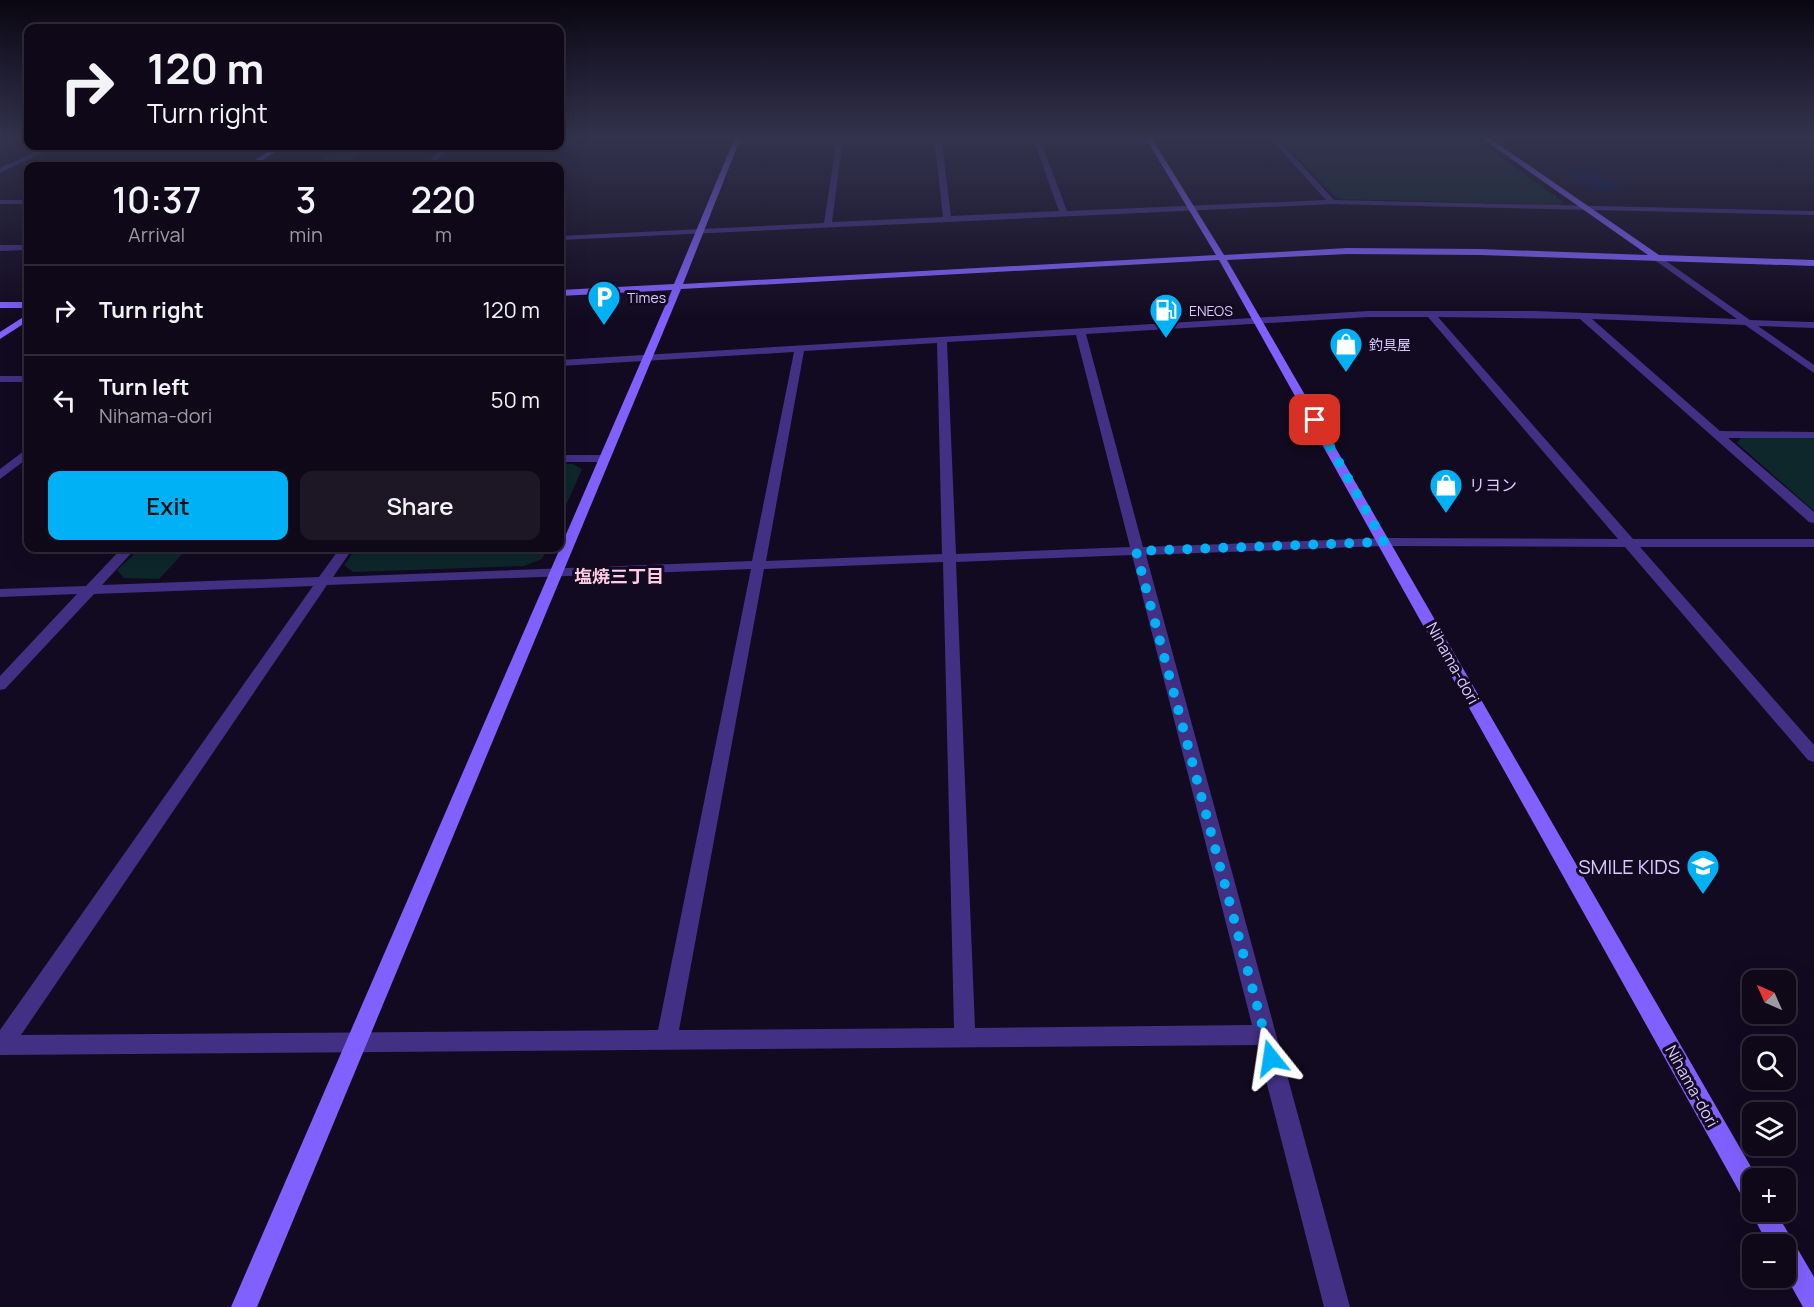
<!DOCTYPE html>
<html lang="en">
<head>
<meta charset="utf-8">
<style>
	:root { --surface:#0e0818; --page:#1c1625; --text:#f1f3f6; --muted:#9b9aa2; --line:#2e2937; --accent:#00b2f5 }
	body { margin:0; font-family:Manrope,"Noto Sans JP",sans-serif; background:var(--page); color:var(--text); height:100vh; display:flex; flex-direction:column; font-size:22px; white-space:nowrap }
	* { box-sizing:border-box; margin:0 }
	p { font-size:20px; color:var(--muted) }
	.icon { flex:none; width:33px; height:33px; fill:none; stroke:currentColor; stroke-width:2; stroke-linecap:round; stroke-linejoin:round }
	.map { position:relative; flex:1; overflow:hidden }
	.panel { position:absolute; left:24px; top:162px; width:540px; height:390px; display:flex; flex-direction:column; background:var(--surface); border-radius:12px; box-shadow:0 6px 24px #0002,0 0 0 2px var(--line) }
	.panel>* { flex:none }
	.hud { position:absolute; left:24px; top:24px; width:540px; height:126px; border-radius:12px; box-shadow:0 6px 24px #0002,0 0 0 2px var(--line); background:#0e0818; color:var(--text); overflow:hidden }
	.needle { width:39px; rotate:315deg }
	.tools { position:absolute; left:1742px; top:970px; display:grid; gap:12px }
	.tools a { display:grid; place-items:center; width:54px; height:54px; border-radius:12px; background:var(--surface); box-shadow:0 6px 24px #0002,0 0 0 2px var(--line); font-size:30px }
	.pin { position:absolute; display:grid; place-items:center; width:51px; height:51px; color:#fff; margin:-26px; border-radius:12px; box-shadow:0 3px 9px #0006 }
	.me { position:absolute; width:66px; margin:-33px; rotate:345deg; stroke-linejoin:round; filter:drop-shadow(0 0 4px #0008) }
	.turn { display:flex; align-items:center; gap:21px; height:126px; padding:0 24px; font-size:27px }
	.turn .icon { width:78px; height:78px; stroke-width:2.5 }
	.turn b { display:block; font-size:42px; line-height:51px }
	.eta { display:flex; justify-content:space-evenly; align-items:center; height:102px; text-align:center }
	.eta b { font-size:36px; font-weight:600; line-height:42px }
	.button { display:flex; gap:12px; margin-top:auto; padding:12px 24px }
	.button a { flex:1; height:69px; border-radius:12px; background:var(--accent); color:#111; font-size:24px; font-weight:600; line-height:69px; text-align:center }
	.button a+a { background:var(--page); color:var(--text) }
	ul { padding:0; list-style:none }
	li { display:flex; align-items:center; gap:18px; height:90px; padding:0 24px; border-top:2px solid var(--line) }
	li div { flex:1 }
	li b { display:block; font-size:22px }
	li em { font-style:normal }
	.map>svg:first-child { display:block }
</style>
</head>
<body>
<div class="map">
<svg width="1814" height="1307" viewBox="0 0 1814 1307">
	<rect width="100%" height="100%" fill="#120a20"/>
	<path fill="#0d272b" d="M 1278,137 L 1473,137 L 1563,202 L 1560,205 L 1343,199 L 1335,197 Z
		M 341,146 L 369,146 L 343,166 L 312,166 Z
		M 1741,438 L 1814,438 L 1814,511 L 1737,443 Z
		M 560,464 L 573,464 L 582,469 L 560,519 Z
		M 188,548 L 159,579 L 124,578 L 117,570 L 139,550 Z
		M 357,548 L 547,548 L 542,559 L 524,566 L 353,572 L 344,565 Z"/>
	<path fill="#041040" d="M 1564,171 L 1596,171 L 1626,191 L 1593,191 Z"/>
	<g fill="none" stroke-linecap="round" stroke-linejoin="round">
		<path fill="#423084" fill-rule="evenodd" d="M 446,146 L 452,146 L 430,166 L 423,166 Z"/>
		<path fill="#423084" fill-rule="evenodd" d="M 837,137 L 843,137 L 843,141 L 935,141 L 935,137 L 941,137 L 942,140 L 1034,140 L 1033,137 L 1039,137 L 1041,140 L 1154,141 L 1152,144 L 1042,144 L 1067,211 L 1326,200 L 1269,137 L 1276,137 L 1334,200 L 1814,211 L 1814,215 L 1332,204 L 560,240 L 560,236 L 824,223 L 836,145 L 735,145 L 732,143 L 735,141 L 836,141 ZM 1035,144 L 1059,211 L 951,216 L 942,145 ZM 842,145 L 935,145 L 943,217 L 832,222 Z
			M 48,146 L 55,146 L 0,173 L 0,168 Z
			M 0,200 L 28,200 L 28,204 L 0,204 Z
			M 0,245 L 28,245 L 28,250 L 0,251 Z
			M 1659,256 L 1750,320 L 1814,322 L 1814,328 L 1758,326 L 1814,365 L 1814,373 L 1745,325 L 1592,319 L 1720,431 L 1814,432 L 1814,438 L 1728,438 L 1814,512 L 1814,523 L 1809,522 L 1580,319 L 1438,317 L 1633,539 L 1814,539 L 1814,547 L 1640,547 L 1814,745 L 1814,762 L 1808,760 L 1625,547 L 1384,546 L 1146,555 L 1350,1307 L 1324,1307 L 1257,1045 L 0,1055 L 0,1030 L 313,586 L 94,594 L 5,689 L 0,690 L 0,676 L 77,594 L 0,597 L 0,589 L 86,586 L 122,548 L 136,548 L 102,585 L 319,577 L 340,548 L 353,548 L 333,577 L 752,561 L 794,352 L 560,366 L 560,360 L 1368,311 L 1535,311 L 1737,319 L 1656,261 L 1655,259 ZM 1368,317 L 1428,317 L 1618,539 L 1384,538 L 1143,547 L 1086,334 ZM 1076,335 L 1130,547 L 956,554 L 947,342 ZM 937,343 L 942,554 L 766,561 L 804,351 ZM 1132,555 L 1252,1025 L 975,1028 L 956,562 ZM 943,562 L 954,1028 L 679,1030 L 764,569 ZM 751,569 L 658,1030 L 21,1035 L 327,585 Z
			M 0,376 L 28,376 L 28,382 L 0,382 Z
			M 28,448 L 28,458 L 0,479 L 0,469 Z
			M 604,455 L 610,459 L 608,462 L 560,462 L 560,455 Z"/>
		<path fill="#8061ff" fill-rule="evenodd" d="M 735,137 L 741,137 L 683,284 L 1216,255 L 1145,137 L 1151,137 L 1224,255 L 1347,248 L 1480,249 L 1648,255 L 1480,137 L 1488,137 L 1659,255 L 1814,260 L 1814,266 L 1480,255 L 1347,254 L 1227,260 L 1758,1179 L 1752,1179 L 1752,1204 L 1744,1200 L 1219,260 L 681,289 L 257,1307 L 231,1307 L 672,290 L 560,296 L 560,290 L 674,284 Z
			M 1807,137 L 1814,137 L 1814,141 Z
			M 277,146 L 284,146 L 254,166 L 246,166 Z
			M 0,302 L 28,302 L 28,308 L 0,308 Z
			M 28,314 L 28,321 L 0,339 L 0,332 Z
			M 1752,1210 L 1752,1212 L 1776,1212 L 1814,1277 L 1814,1307 L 1803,1307 L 1785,1275 L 1785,1245 L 1768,1245 L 1751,1212 Z"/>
	</g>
	<linearGradient id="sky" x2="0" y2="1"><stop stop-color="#0a0612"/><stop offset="0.43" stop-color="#33334e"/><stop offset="1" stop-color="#33334e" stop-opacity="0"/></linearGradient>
	<rect width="1814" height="320" fill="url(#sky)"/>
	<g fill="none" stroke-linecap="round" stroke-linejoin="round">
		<path stroke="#00b2f5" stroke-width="10" stroke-dasharray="0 18" d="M 1271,1058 L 1136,551 L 1384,542 L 1315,420"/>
	</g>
	<defs>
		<symbol id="parking-pin" viewBox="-11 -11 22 30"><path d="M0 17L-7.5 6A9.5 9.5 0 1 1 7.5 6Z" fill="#00b2f5" stroke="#120a20"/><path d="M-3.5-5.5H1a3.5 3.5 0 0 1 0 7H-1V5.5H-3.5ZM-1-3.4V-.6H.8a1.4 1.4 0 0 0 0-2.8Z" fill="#fff"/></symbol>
		<symbol id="fuel-pin" viewBox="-11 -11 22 30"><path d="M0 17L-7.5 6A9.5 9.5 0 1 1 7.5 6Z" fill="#00b2f5" stroke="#120a20"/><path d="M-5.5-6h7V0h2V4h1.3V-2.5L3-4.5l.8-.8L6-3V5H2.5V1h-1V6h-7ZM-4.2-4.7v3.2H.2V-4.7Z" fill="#fff"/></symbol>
		<symbol id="shop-pin" viewBox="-11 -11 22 30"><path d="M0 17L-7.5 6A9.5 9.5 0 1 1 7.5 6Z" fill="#00b2f5" stroke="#120a20"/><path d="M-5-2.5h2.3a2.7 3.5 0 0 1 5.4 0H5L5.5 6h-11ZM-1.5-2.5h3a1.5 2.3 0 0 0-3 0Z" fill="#fff"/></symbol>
		<symbol id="school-pin" viewBox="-11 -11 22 30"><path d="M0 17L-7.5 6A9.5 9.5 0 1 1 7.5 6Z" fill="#00b2f5" stroke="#120a20"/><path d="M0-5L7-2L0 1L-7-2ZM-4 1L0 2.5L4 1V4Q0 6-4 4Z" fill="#fff"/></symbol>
	</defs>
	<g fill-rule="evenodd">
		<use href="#parking-pin" x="585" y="278" width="38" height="52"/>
		<use href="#fuel-pin" x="1147" y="291" width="38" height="52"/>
		<use href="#shop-pin" x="1327" y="325" width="38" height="52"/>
		<use href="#shop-pin" x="1427" y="466" width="38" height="52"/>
		<use href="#school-pin" x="1684" y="847" width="38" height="52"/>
	</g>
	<g text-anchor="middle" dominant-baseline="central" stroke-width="6" stroke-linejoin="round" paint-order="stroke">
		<g font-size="14" fill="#d9caff" stroke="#120a20" text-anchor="start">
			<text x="627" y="297">Times</text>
			<text x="1189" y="310">ENEOS</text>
			<text x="1369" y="344">釣具屋</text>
		</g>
		<g font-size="16" fill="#d9caff" stroke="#120a20" text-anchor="start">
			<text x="1469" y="485">リヨン</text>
		</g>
		<g font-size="16" fill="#d9caff" stroke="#120a20">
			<text transform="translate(1453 663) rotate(61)">Nihama-dori</text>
			<text transform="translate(1692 1086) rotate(61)">Nihama-dori</text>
		</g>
		<g font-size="18" font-weight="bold" fill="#ffcce4" stroke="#120a20">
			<text x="619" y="576">塩焼三丁目</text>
		</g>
		<g font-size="20" fill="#d9caff" stroke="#120a20" text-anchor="end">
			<text x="1680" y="866">SMILE KIDS</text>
		</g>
	</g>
</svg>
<div class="tools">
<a><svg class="needle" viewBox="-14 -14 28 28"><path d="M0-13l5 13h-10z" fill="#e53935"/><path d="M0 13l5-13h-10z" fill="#9b9aa2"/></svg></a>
<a><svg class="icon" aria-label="search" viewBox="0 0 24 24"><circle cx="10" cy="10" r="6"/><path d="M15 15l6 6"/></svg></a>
<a><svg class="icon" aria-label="layers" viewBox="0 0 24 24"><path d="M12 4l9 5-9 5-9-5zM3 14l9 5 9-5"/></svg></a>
<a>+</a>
<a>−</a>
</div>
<div class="pin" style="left:1315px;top:420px;background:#d93025"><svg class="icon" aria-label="arrive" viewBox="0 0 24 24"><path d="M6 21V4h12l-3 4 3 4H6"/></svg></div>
<svg class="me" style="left:1271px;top:1058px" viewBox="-20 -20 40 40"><path d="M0-17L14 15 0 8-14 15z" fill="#00b2f5" stroke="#fff" stroke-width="4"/></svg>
<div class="hud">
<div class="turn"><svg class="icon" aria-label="right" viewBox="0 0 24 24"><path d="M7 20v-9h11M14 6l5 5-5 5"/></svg><div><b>120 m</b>Turn right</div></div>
</div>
<section class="panel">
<div class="eta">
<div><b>10:37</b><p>Arrival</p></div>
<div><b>3</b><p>min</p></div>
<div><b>220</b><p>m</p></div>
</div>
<ul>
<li><svg class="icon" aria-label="right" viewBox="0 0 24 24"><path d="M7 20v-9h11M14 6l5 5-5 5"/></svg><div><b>Turn right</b></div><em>120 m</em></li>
<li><svg class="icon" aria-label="left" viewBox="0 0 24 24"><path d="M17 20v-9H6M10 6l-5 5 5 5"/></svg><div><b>Turn left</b><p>Nihama-dori</p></div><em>50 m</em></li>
</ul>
<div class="button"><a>Exit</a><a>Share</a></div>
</section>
</div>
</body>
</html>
